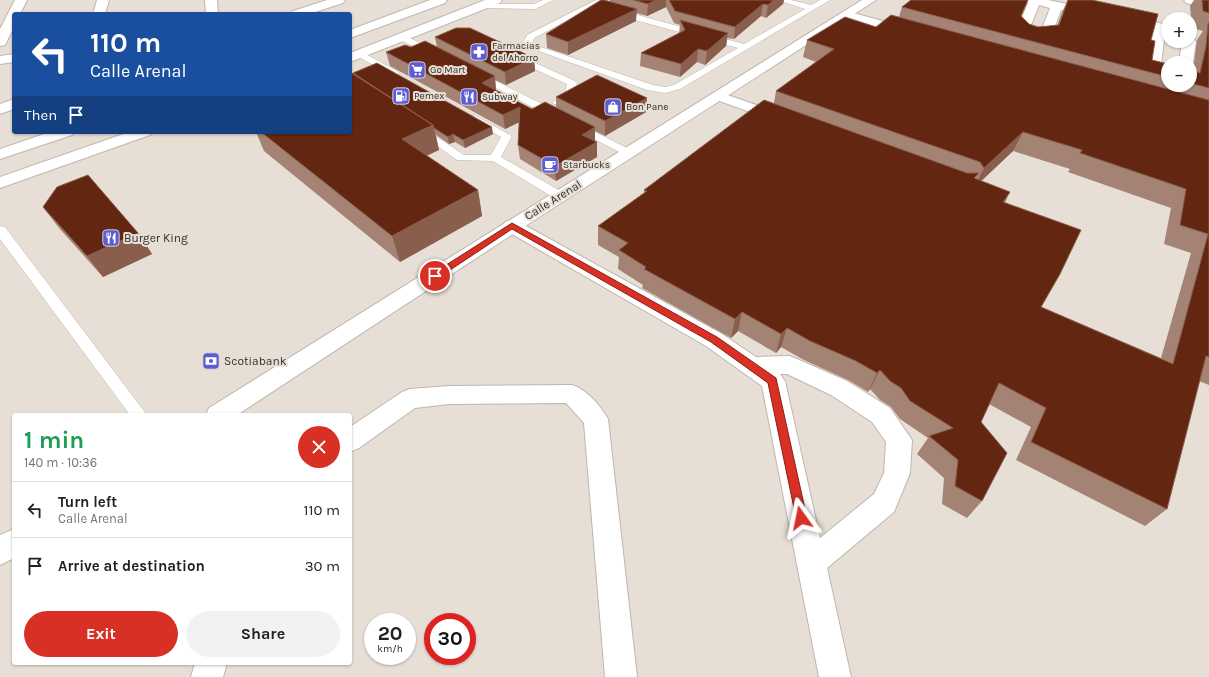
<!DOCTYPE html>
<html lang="en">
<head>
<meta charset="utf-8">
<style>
	:root { --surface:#fff; --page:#f2f2f2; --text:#202124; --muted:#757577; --line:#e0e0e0; --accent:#d93025 }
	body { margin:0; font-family:Karla,sans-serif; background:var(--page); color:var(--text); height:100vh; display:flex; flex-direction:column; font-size:15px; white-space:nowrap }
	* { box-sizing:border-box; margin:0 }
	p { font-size:13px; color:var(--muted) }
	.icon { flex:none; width:22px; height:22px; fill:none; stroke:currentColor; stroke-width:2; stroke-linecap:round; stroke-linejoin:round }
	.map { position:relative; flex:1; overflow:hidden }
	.sheet { position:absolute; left:12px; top:413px; width:340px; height:252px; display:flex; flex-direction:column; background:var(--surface); border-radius:4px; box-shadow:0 1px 3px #0004 }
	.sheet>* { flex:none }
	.top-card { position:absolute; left:12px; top:12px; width:340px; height:122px; border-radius:4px; box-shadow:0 1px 3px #0004; background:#1a4fa0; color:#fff; overflow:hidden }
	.fabs { position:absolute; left:1161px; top:12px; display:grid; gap:8px }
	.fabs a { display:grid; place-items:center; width:36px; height:36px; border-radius:50%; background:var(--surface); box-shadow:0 1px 3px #0004; font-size:20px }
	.speed { position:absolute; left:364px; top:613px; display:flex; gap:8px; font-size:20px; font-weight:700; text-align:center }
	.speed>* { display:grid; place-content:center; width:52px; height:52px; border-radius:50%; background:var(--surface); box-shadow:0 1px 3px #0004; line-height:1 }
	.speed small { font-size:10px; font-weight:400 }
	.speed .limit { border:6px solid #d22; background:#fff; color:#111 }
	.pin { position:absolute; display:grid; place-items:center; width:34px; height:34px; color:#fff; margin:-17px; border:2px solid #fff; border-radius:50%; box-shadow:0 1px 4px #0007 }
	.me { position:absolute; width:44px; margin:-22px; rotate:348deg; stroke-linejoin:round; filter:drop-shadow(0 0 3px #0008) }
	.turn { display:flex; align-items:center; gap:14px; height:84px; padding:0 12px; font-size:18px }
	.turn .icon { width:52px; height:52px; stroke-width:2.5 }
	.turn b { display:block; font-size:28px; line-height:34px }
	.then { display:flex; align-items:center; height:38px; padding:0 12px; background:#0003; gap:8px; font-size:15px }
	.round { display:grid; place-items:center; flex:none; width:42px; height:42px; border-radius:21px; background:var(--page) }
	.summary { display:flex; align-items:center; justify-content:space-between; height:68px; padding:0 12px }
	h1 { font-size:24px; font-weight:700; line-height:30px; color:#1e9e55 }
	.button { display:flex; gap:8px; margin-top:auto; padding:8px 12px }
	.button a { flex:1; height:46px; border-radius:24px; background:var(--accent); color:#fff; font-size:16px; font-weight:700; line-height:46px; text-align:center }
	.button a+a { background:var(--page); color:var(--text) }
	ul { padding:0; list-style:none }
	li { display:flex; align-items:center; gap:12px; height:56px; padding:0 12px; border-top:1px solid var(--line) }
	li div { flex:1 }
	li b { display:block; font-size:15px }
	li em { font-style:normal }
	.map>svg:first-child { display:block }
</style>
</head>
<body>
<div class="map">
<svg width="1209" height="677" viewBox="0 0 1209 677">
	<rect width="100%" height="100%" fill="#e7dfd6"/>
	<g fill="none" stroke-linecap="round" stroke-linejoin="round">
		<defs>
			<path id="service" d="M 543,0 L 553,0 L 535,9 L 482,8 L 478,6 L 482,4 L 534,4 Z
				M 596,0 L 606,0 L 534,38 L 532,44 L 653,85 L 665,87 L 674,85 L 738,48 L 613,14 L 613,10 L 619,10 L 744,44 L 805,9 L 777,0 L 791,0 L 811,5 L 820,0 L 830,0 L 680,89 L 665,93 L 647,90 L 522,45 L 527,35 Z
				M 403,35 L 438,51 L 440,53 L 438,55 L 432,55 L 400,40 L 400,36 Z
				M 360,51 L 397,71 L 399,73 L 394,76 L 391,75 L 357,56 L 357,52 Z
				M 518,55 L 575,81 L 577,83 L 574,97 L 562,104 L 554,104 L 553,102 L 565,94 L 567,84 L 515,60 L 513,58 Z
				M 478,72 L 560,113 L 561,115 L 556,118 L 552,117 L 475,77 L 473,75 Z
				M 474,115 L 512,136 L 501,157 L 564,193 L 566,196 L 564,199 L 556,199 L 493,161 L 457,160 L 416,131 L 417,129 L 425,129 L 464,155 L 491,155 L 501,137 L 470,120 L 469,118 Z
				M 577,123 L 633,151 L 635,153 L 629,156 L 625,155 L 573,128 L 572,126 L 573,124 Z
				M 0,226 L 5,227 L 147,415 L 130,415 L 0,239 Z"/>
			<path id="minor" d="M 15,0 L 27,0 L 20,14 L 14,14 L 14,27 L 5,45 L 0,46 L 0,29 Z
				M 97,0 L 109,0 L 105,14 L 93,14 Z
				M 205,0 L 217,0 L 218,14 L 206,14 Z
				M 1025,0 L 1048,0 L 1097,10 L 1099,13 L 1093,17 L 1061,10 L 1049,42 C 1037,45 1022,45 1015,34 L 1028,3 ZM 1039,5 L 1050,8 L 1039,36 L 1028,33 Z
				M 1184,0 L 1209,0 L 1209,8 L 1186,3 Z
				M 846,11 L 912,29 L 913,32 L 907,36 L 842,18 L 840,15 Z
				M 1125,16 L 1168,25 L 1168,33 L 1165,32 L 1161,65 L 1168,69 L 1168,77 L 1155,74 L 1147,67 L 1152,30 L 1121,23 L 1119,20 L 1121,17 Z
				M 1190,37 L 1196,41 L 1193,63 L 1190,66 L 1190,63 L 1179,63 L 1182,41 L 1190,41 Z
				M 14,54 L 14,62 L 0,64 L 0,56 Z
				M 719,92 L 785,115 L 788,118 L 785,121 L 775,121 L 714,99 L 712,96 L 714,93 Z
				M 512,220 L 519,222 L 722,334 L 756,357 L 789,356 L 797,359 L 847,381 L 890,408 L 912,440 L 910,473 L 894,512 L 827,568 L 851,677 L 819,677 L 762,386 L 706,346 L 505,230 L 503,226 L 505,222 ZM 780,374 L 787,374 L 831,395 L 872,422 L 886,442 L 884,473 L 874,494 L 820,538 L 785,381 Z
				M 572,385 C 586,389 601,406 608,419 L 637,677 L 605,677 L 584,423 L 566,403 L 449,404 L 415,408 L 359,448 L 350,452 L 350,427 L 402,392 L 410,389 L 449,386 Z
				M 195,663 L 227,663 L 223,677 L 191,677 Z"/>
			<path id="tertiary" d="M 862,0 L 876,0 L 519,230 L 237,415 L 206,415 L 209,408 Z
				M 14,529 L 14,558 L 0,565 L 0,535 Z"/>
			<path id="secondary" d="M 327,0 L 345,0 L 343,3 L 309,14 L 291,14 L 293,11 Z
				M 485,0 L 502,0 L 500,3 L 350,62 L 350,53 Z
				M 14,99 L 14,109 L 0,114 L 0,104 Z
				M 129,132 L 152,132 L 150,135 L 0,188 L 0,177 Z"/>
			<path id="motorway" d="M 430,0 L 447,0 L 445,3 L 350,38 L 350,30 Z
				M 50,132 L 74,132 L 72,135 L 0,159 L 0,149 Z"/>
		</defs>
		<use href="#service" stroke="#beb6ae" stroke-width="1"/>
		<use href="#minor" stroke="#beb6ae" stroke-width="2"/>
		<use href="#tertiary" stroke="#beb6ae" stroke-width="2"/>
		<use href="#secondary" stroke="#beb6ae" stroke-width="2"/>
		<use href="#motorway" stroke="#beb6ae" stroke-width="2"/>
		<use href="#service" fill="#fff" fill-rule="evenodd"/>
		<use href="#minor" fill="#fff" fill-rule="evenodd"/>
		<use href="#tertiary" fill="#fff" fill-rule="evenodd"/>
		<use href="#secondary" fill="#fff" fill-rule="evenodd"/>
		<use href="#motorway" fill="#fff" fill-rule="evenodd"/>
	</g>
	<path fill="#a48274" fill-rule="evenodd" d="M 610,0 L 784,0 L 783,4 L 766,18 L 761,16 L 734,39 L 727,38 L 726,46 L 705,65 L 697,62 L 680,77 L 640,66 L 641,53 L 679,33 L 680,25 L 674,23 L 666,7 L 647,16 L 636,13 L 636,21 L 568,55 L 547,48 L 546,34 L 610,2 Z
		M 1068,0 L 1092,0 L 1151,40 L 1152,60 L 1168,64 L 1168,85 L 1190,85 L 1190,70 L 1193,71 L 1194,63 L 1197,40 L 1203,31 L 1192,28 L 1190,6 L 1194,0 L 1209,0 L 1209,385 L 1199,381 L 1167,509 L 1145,526 L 1016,460 L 1031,427 L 989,404 L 981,422 L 982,501 L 967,518 L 942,504 L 944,478 L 917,454 L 928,438 L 900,419 L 891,407 L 880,400 L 870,389 L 868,392 L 848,380 L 804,360 L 781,347 L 776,353 L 738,331 L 731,338 L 642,288 L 643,285 L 618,269 L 619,257 L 598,245 L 598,226 L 644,193 L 644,190 L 774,103 L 776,91 L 816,62 L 803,57 L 807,40 L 876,27 L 899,17 L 902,7 L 1021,16 L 1029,24 L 1038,27 L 1057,26 L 1062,12 ZM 1013,151 L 1070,169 L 1068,172 L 1171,208 L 1164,244 L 1191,253 L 1161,358 L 1041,307 L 1005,202 L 981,181 Z
		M 435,37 L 534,58 L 535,71 L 506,85 L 495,80 L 496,90 L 532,109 L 556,107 L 556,97 L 646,112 L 605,136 L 595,131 L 595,141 L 597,157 L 556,181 L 520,159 L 518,145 L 519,122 L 505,129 L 390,66 L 386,52 L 437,47 Z
		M 353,73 L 493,134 L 465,148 L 455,142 L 449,144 L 436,135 L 439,150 L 426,156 L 478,190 L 482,216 L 400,262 L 264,151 L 256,132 L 350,132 Z
		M 43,207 L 138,233 L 152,254 L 103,277 L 59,228 Z"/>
	<path fill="#8a5e4c" d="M 656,0 L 666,0 L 666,7 L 647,16 L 648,4 Z
		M 774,0 L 784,0 L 783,4 L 766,18 L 768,5 Z
		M 763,4 L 761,16 L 734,39 L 735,27 Z
		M 637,9 L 636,21 L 568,55 L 568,42 Z
		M 728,33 L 726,46 L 705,65 L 707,51 Z
		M 698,49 L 697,62 L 680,77 L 681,64 Z
		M 534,58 L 535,71 L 506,85 L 505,72 Z
		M 495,76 L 496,90 L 482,83 Z
		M 647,98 L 646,112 L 605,136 L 605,121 Z
		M 520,107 L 522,121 L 505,129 L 503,115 Z
		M 433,125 L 439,150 L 408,164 L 402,139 Z
		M 492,127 L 493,134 L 465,148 L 463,140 Z
		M 595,127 L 595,141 L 582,135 Z
		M 1023,132 L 1013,151 L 974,188 L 984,168 Z
		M 453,134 L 455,142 L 449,144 L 448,137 Z
		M 597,142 L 597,157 L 556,181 L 555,166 Z
		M 478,190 L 482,216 L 400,262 L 392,236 Z
		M 1010,192 L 1000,212 L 1003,202 Z
		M 138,233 L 152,254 L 103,277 L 87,256 Z
		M 742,312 L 738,331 L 731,338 L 735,319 Z
		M 787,328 L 781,347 L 776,353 L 781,334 Z
		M 880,370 L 870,389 L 868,392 L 877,373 Z"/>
	<path fill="#622611" stroke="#8a5e4c" d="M 601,0 L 604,0 L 637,9 L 568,42 L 546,34 Z
		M 633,0 L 656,0 L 648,4 Z
		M 669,0 L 774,0 L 768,5 L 763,4 L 735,27 L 675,11 Z
		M 911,0 L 1028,0 L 1021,16 L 1029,24 L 1038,27 L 1059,25 L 1068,0 L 1092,0 L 1158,14 L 1151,40 L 1155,41 L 1152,60 L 1168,64 L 1168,77 L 902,7 Z
		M 1202,0 L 1209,0 L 1209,13 L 1203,11 Z
		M 891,15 L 1209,100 L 1209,357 L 1206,356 L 1167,509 L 1031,442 L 1046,408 L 999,383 L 981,422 L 1007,453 L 982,501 L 955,486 L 958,460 L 929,436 L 953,428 L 910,401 L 901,388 L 890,381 L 880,370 L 877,373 L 856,361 L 810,341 L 787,328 L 781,334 L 742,312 L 735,319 L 644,269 L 646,267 L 619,250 L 628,243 L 598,226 L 647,191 L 644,190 L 764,100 L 967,173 L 979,173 L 974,178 L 1010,192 L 1003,202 L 1081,230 L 1060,274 L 1041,307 L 1173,364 L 1208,234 L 1180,225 L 1186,189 L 1080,153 L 1082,150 L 1023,132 L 984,168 L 980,162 L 776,91 L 834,49 L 807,40 L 845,17 L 876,27 Z
		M 680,20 L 728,33 L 707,51 L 698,49 L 681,64 L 641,53 L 685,30 Z
		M 1208,23 L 1209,23 L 1209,88 L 1190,83 L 1190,70 L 1200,73 L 1206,46 Z
		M 456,28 L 470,28 L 534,58 L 505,72 L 435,37 Z
		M 425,41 L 495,76 L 482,83 L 532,109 L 545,102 L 595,127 L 582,135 L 597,142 L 555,166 L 518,145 L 520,107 L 503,115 L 386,52 L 405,45 L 411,47 Z
		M 377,63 L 492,127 L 463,140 L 453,134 L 448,137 L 434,128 L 433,125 L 353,73 Z
		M 350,72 L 433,125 L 402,139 L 478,190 L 392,236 L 261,132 L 350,132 Z
		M 597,75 L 647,98 L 605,121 L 556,97 Z
		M 88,175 L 138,233 L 87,256 L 43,207 L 57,187 Z"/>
	<path fill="#d93025" stroke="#8d1f18" d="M 512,223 L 717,337 L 776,378 L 807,518 L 805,521 L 801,523 L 797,521 L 796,518 L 768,383 L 711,342 L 512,229 L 438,278 L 432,278 L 432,274 Z"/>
	<defs>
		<symbol id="pharmacy-square" viewBox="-11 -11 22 22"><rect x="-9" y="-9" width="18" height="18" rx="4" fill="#5d5cd4" stroke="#e7dfd6"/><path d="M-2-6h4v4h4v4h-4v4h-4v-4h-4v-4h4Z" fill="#fff"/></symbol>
		<symbol id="supermarket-square" viewBox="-11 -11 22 22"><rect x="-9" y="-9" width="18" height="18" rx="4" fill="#5d5cd4" stroke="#e7dfd6"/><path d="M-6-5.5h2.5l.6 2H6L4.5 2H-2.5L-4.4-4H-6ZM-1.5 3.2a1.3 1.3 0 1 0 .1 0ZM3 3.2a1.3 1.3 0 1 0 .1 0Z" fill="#fff"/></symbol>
		<symbol id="fuel-square" viewBox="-11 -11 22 22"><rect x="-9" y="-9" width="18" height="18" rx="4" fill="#5d5cd4" stroke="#e7dfd6"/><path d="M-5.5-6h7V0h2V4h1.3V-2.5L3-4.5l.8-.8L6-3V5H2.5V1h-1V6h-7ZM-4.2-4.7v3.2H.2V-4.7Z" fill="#fff"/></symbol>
		<symbol id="restaurant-square" viewBox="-11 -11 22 22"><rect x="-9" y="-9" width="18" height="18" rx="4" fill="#5d5cd4" stroke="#e7dfd6"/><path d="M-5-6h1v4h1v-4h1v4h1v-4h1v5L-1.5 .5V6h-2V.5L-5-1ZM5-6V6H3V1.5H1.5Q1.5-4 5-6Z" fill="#fff"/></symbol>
		<symbol id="shop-square" viewBox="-11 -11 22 22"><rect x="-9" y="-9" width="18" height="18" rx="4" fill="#5d5cd4" stroke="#e7dfd6"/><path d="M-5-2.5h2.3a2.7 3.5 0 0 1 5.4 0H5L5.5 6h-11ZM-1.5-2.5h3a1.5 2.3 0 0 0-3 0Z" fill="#fff"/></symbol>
		<symbol id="cafe-square" viewBox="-11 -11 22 22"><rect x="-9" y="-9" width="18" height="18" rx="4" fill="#5d5cd4" stroke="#e7dfd6"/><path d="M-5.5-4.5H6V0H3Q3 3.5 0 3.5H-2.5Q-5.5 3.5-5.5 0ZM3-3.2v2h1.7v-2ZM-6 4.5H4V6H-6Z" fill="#fff"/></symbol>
		<symbol id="bank-square" viewBox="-11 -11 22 22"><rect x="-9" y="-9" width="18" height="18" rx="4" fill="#5d5cd4" stroke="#e7dfd6"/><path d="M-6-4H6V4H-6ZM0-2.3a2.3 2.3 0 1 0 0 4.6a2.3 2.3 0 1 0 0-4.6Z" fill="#fff"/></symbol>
	</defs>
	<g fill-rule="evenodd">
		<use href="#pharmacy-square" x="469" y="42" width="20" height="20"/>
		<use href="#supermarket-square" x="407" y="60" width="20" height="20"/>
		<use href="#fuel-square" x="391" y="86" width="20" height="20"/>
		<use href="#restaurant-square" x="459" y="87" width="20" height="20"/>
		<use href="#shop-square" x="603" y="97" width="20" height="20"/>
		<use href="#cafe-square" x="540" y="155" width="20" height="20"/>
		<use href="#restaurant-square" x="101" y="228" width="20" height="20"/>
		<use href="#bank-square" x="201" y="351" width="20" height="20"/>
	</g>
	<g text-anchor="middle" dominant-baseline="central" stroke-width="4" stroke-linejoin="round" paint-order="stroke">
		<g font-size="10" fill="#322f2b" stroke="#e7dfd6" text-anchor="start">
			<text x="492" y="46">Farmacias<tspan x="492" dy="12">del Ahorro</tspan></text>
			<text x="430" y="70">Go Mart</text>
			<text x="414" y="96">Pemex</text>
			<text x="482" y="97">Subway</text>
			<text x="626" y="107">Bon Pane</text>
			<text x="563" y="165">Starbucks</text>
		</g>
		<g font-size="12" fill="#322f2b" stroke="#e7dfd6">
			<text transform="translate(553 200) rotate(-32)">Calle Arenal</text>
		</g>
		<g font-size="12" fill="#322f2b" stroke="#e7dfd6" text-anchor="start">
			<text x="124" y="238">Burger King</text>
			<text x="224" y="361">Scotiabank</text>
		</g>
	</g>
</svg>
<div class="fabs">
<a>+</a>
<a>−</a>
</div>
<div class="speed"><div>20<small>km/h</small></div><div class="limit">30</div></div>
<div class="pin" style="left:435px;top:276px;background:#d93025"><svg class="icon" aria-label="arrive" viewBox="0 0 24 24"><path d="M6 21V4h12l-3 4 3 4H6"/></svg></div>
<svg class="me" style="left:801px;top:518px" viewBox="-20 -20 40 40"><path d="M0-17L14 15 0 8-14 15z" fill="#d93025" stroke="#fff" stroke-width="4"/></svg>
<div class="top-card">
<div class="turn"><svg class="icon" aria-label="left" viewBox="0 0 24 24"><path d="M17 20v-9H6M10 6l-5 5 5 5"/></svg><div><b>110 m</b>Calle Arenal</div></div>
<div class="then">Then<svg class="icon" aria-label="arrive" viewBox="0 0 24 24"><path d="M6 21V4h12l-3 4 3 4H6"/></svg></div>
</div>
<section class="sheet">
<div class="summary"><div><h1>1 min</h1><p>140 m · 10:36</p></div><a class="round" style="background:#d93025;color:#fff"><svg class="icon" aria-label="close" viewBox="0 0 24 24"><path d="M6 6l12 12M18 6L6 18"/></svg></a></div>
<ul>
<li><svg class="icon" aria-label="left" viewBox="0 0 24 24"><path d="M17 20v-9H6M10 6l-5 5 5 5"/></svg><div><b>Turn left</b><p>Calle Arenal</p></div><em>110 m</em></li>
<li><svg class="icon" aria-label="arrive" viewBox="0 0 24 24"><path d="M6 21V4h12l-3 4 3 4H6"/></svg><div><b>Arrive at destination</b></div><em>30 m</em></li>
</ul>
<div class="button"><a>Exit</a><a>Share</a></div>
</section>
</div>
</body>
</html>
